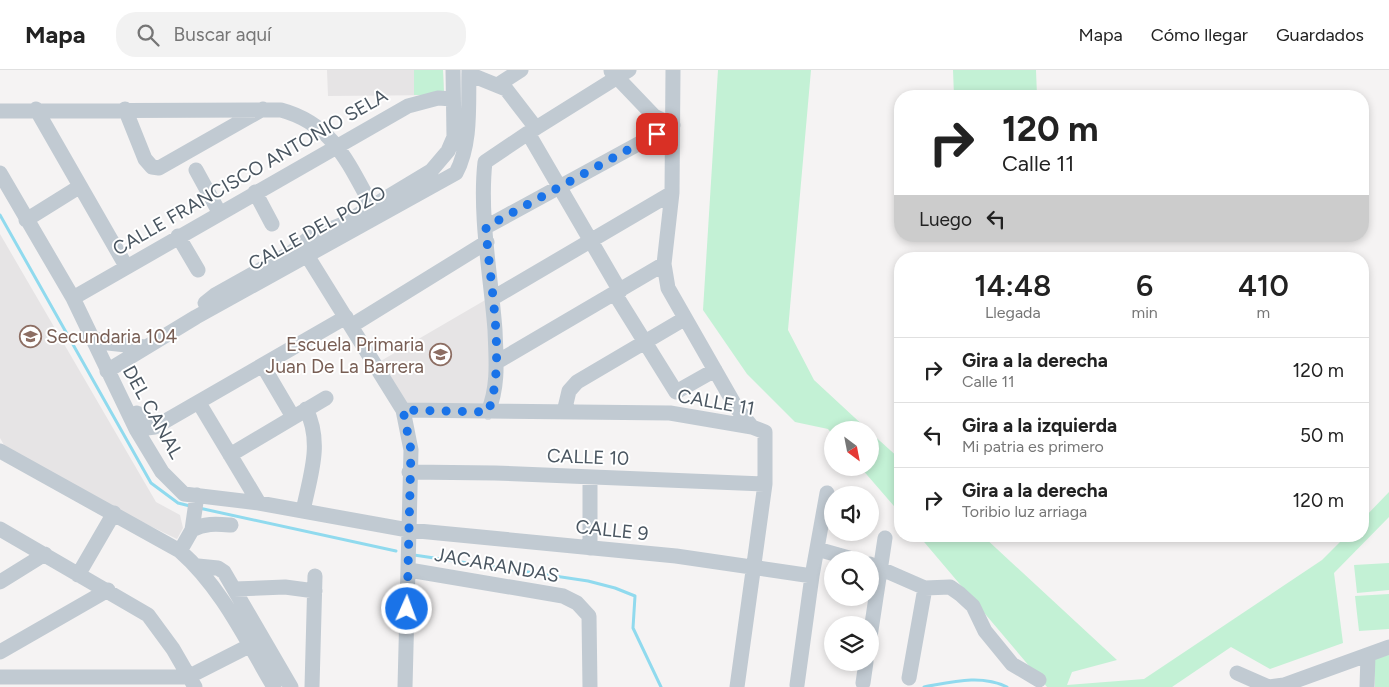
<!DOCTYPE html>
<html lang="es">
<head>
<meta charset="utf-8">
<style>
	:root { --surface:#fff; --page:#f2f2f2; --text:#222; --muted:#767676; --line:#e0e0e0 }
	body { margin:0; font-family:Figtree,sans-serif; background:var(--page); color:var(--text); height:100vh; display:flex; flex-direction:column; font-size:19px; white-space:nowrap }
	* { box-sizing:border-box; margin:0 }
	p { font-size:16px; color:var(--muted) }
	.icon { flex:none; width:28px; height:28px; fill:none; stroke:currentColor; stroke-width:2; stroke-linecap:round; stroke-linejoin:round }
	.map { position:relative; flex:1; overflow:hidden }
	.side { position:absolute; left:894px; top:182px; width:475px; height:290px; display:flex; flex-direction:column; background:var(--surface); border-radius:20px; box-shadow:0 2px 8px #0003 }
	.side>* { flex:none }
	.hud { position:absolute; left:894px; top:20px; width:475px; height:152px; border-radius:20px; box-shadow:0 2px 8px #0003; background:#fff; color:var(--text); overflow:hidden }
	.needle { width:32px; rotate:148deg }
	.tools { position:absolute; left:824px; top:351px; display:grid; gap:10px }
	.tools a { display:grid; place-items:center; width:55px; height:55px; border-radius:50%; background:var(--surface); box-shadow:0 2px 8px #0003; font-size:25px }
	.pin { position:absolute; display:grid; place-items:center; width:42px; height:42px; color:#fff; margin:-21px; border-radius:10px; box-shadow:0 2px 8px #0006 }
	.me { position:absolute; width:55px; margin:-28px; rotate:2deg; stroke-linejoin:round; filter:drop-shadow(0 0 4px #0008) }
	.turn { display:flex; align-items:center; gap:18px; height:105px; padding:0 25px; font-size:22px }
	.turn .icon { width:65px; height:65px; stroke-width:2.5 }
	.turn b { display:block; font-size:35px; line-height:42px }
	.then { display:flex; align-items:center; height:48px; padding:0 25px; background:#0003; gap:10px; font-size:19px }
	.eta { display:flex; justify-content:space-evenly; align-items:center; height:85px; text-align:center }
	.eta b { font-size:30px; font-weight:600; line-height:35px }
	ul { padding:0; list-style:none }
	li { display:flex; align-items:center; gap:15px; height:65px; padding:0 25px; border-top:1px solid var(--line) }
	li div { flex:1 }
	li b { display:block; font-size:19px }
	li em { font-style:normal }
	header { display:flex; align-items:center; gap:30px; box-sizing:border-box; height:70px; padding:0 25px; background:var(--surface); border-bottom:1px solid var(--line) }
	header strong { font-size:24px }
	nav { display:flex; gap:28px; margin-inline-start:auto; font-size:18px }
	.search { width:350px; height:45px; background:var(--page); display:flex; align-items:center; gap:12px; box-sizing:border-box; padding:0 18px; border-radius:20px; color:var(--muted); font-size:19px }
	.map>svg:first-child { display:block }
</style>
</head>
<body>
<header>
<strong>Mapa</strong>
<div class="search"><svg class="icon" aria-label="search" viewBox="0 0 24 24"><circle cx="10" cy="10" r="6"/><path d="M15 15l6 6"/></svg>Buscar aquí</div>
<nav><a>Mapa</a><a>Cómo llegar</a><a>Guardados</a></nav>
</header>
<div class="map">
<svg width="1389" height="617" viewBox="0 0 1389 617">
	<rect width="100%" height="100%" fill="#f5f3f3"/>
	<path fill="#e6e4e5" d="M 327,0 L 443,0 L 444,25 L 328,26 Z
		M 0,164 L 156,432 L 180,445 L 183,458 L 177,469 L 12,389 L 0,368 Z
		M 487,229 L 491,314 L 483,336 L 406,335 L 379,292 Z"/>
	<path fill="#c3f1d5" d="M 414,0 L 443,0 L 444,25 L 414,25 Z
		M 718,0 L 811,0 L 788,260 L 814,310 L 868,360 L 832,360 L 832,364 L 828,359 L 795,352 L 747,304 L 703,240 Z
		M 953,0 L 1036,0 L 1037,26 L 954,26 Z
		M 870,362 L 900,389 L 900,443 L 861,398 L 870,398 Z
		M 1389,422 L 1389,447 L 1334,503 L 1343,573 L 1270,599 L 1231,577 L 1172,617 L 1047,617 L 919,466 L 983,466 L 1117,590 L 1072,602 L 1067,615 L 1144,609 L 1322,490 L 1346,466 L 1362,466 L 1363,449 Z
		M 1389,493 L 1389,520 L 1357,523 L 1354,495 Z
		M 1389,524 L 1389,559 L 1359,561 L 1355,526 Z
		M 1389,585 L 1389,617 L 1375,617 L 1374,586 Z"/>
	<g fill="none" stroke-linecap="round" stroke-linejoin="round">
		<path stroke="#90daee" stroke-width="3" d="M 0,145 L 151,413 L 178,433 L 190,436
			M 199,438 L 396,481
			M 414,485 L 588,511 L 615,518 L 635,526 L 633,558 L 661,617
			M 924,617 C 952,612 981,604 1007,617"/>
		<path stroke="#c1cad2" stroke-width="15" d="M 673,0 L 672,123 L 664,194 L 668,218 L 736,337 L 752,357
			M 611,1 L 654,46 L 673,55
			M 469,4 L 506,19 L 536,58
			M 499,14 L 521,0
			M 36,39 L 126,196
			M 125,39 L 145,89 L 152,97 L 159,98 L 263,39
			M 0,41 L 281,40 C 333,54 348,93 372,136
			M 528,63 L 620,221
			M 196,100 L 219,142
			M 0,103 L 73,228 L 136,359 L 162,402 L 184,424 L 259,433 L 408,460 L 676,486 L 812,506
			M 255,122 L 272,154
			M 26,150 L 79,117
			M 486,157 L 673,55
			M 178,166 L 198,200
			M 308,187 L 403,340 L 411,380 L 405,617
			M 615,224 L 676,322 L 715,300
			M 73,228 L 408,36 L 438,28 L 453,29
			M 493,228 L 672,123
			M 205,233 L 215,225 L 292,182 L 309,168 L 343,154 L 431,101 L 448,81 L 454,67 L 453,0
			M 351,256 L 487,172
			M 90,267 L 108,273 L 145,277
			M 497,292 L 664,194
			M 263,296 L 293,347
			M 107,301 L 196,247 L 456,103 C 472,73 468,33 469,0
			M 199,333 L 259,433
			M 403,340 L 670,343 L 752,357 L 765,362 L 765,414 L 737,617
			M 488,342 C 499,315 496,289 495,260 C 491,207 479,145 485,92 L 528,63 L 629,0
			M 564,342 L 569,321 L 577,312 L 684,249
			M 137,343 L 147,358 L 155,357 L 346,247
			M 0,381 L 180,481 C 222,518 246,570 274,617
			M 230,385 L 326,328
			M 409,402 L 495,403 L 765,414
			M 590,407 L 590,478
			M 303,441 C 310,406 323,373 306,339
			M 0,459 L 148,545 L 173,579 L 195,617
			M 192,460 C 205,453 216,454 231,455
			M 817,479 L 856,490
			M 180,481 L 192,460 L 197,425
			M 870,494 L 925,518 L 950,517 L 960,524 L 973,536 L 985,561 L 1012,594 L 1039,610
			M 198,496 L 218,498 L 224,502 L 291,617
			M 409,500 L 563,526 L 577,533 L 589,546 L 590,617
			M 78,505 L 114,443
			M 0,512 L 45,484
			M 234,519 L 285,517 L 315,521
			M 870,567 L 885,468
			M 0,582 L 108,520
			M 1237,603 L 1269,617 L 1284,615 L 1389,577
			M 0,607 L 188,607 L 249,576
			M 909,608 L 925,518
			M 863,613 L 866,592
			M 797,615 L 812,506 L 827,423
			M 312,617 L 315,506
			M 1367,617 L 1368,585"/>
	</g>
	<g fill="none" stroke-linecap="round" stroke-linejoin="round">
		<path stroke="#1a73e8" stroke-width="9" stroke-dasharray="0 16.2" d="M 407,539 L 411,380 L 403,340 L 488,342 C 507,293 489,211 486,157 L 657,64"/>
	</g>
	<defs>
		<symbol id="school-ring" viewBox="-11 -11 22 22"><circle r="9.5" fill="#fff" stroke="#8d6e63" stroke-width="1.5"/><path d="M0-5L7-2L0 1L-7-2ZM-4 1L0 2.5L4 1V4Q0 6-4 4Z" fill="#8d6e63"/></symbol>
	</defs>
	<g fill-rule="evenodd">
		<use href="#school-ring" x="18" y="254" width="25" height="25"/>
		<use href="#school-ring" x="428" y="272" width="25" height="25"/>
	</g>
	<g text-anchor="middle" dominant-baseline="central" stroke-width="4" stroke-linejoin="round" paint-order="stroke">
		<g font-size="19" fill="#4a5661" stroke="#fff">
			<text transform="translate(250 102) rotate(-30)">CALLE FRANCISCO ANTONIO SELA</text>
			<text transform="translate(317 158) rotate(-29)">CALLE DEL POZO</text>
			<text transform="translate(716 332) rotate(10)">CALLE 11</text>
			<text transform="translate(153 342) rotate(61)">DEL CANAL</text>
			<text transform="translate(588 387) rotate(2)">CALLE 10</text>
			<text transform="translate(612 460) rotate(6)">CALLE 9</text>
			<text transform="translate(497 495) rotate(10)">JACARANDAS</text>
		</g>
		<g font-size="19" fill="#785e54" stroke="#fff" text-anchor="start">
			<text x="46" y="266">Secundaria 104</text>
			<text x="424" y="274" text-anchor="end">Escuela Primaria<tspan x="424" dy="22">Juan De La Barrera</tspan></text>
		</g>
	</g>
</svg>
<div class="tools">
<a><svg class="needle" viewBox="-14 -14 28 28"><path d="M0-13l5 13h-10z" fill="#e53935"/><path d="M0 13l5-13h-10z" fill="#767676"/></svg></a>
<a><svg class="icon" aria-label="sound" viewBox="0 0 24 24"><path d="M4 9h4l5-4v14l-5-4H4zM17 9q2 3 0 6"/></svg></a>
<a><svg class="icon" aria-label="search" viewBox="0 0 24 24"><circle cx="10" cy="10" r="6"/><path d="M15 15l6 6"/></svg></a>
<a><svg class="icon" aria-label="layers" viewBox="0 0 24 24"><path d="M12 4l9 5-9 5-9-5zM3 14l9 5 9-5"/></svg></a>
</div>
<div class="pin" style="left:657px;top:64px;background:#d93025"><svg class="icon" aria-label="arrive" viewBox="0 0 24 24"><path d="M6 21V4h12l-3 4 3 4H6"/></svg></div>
<svg class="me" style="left:407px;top:539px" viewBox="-20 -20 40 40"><circle r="17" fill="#1a73e8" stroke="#fff" stroke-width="3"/><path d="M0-11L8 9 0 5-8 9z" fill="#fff"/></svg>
<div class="hud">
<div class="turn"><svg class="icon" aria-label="right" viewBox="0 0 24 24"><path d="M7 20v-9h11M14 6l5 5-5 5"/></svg><div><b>120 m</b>Calle 11</div></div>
<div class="then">Luego<svg class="icon" aria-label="left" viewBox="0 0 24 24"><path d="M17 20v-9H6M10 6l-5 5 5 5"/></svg></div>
</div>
<section class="side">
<div class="eta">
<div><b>14:48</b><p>Llegada</p></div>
<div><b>6</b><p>min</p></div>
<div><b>410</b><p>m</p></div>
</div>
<ul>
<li><svg class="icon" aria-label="right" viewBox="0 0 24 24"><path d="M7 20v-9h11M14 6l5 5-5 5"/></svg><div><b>Gira a la derecha</b><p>Calle 11</p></div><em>120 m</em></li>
<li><svg class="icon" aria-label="left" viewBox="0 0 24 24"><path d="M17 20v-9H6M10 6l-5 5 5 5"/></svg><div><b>Gira a la izquierda</b><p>Mi patria es primero</p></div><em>50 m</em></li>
<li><svg class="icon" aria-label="right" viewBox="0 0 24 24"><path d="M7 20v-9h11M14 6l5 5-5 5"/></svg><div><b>Gira a la derecha</b><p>Toribio luz arriaga</p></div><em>120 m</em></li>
</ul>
</section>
</div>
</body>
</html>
